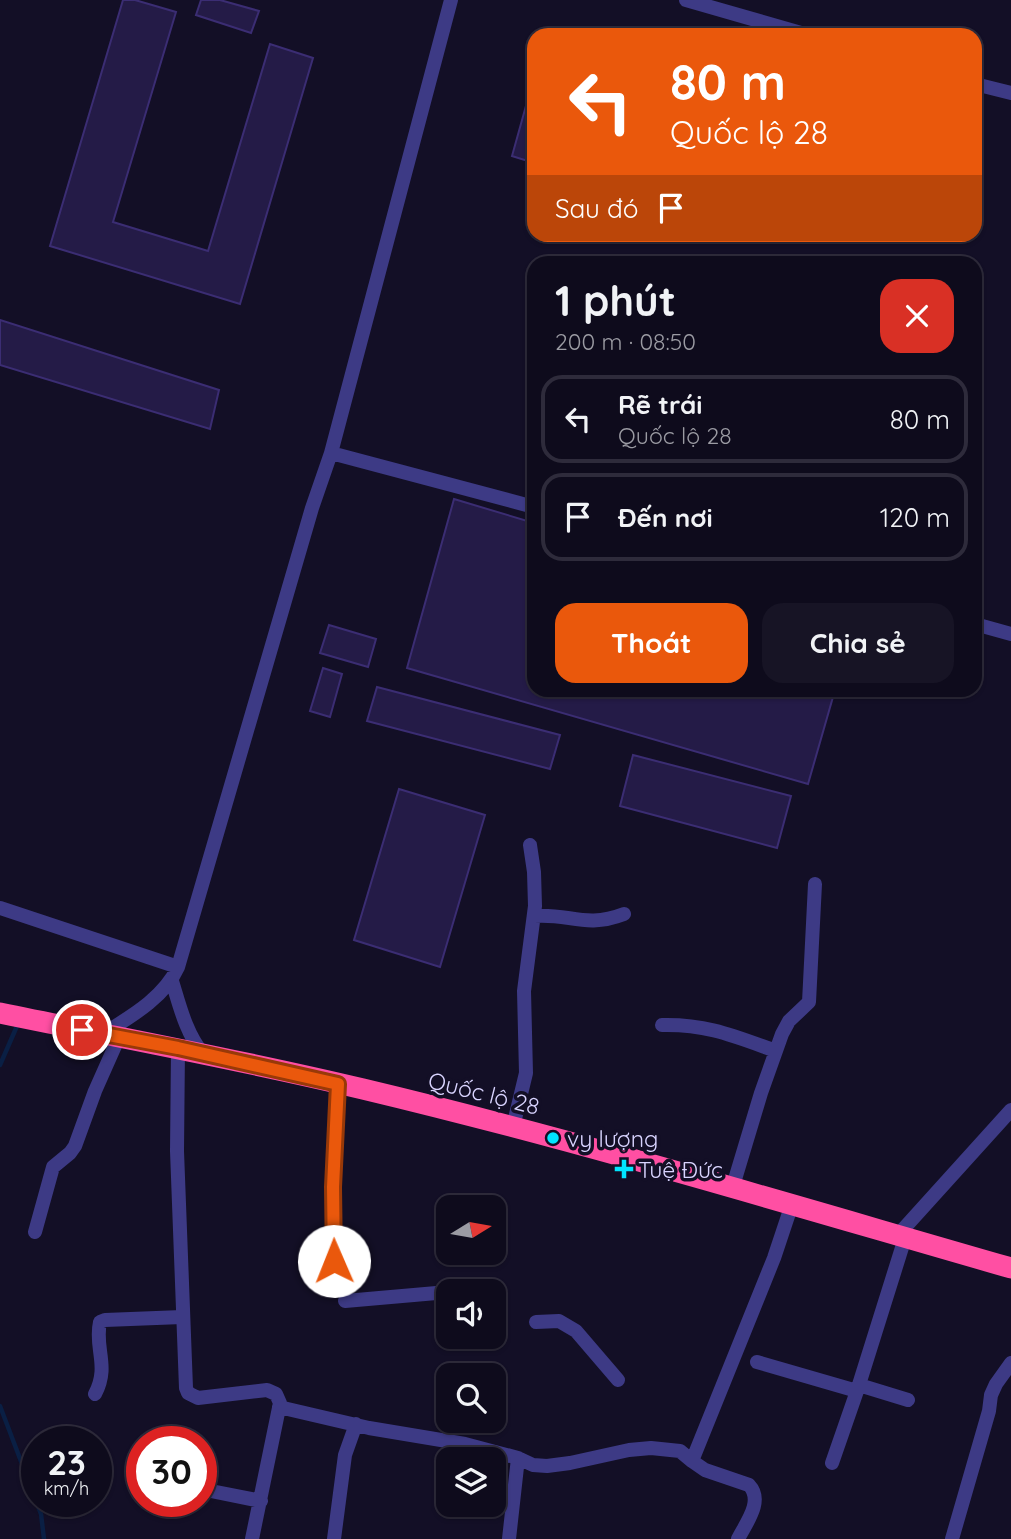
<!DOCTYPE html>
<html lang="vi">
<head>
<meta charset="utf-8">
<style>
	:root { --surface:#0e0b1c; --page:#171425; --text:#f1f3f6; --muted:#9b9ba3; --line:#2e2b3b; --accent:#ea580c }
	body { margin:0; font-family:Quicksand,sans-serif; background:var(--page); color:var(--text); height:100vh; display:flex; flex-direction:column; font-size:26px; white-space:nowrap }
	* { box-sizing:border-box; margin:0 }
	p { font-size:23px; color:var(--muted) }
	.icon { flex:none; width:38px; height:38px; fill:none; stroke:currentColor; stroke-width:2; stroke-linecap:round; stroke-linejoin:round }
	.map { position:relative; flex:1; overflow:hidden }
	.panel { position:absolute; left:527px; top:256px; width:455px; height:441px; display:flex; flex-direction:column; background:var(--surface); border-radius:21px; box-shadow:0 2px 5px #0004,0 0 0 2px var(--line) }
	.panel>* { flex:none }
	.guide { position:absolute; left:527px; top:28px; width:455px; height:214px; border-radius:21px; box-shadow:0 2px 5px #0004,0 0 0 2px var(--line); background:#ea580c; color:#fff; overflow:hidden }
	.needle { width:46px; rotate:79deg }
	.buttons { position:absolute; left:436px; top:1195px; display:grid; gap:14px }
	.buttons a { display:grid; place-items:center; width:70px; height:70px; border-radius:14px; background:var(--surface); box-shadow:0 2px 5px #0004,0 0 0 2px var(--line); font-size:35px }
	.speed { position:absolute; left:21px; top:1426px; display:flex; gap:14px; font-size:35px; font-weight:700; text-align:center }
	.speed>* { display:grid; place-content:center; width:91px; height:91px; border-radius:50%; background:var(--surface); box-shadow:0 2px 5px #0004,0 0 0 2px var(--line); line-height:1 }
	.speed small { font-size:18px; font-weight:400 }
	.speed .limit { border:10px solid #d22; background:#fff; color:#111 }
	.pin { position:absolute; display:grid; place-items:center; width:60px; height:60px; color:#fff; margin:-30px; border:4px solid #fff; border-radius:50%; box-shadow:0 2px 7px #0007 }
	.me { position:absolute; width:77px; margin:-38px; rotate:359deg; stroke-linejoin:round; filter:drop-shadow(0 0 5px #0008) }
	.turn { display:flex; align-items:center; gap:24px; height:147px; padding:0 28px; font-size:32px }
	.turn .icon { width:91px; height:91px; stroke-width:2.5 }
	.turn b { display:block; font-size:49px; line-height:60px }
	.then { display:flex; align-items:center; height:66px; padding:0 28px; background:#0003; gap:14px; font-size:26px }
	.round { display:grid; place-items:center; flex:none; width:74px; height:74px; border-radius:21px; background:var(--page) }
	.overview { display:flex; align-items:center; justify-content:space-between; height:119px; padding:0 28px }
	h1 { font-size:42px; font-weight:700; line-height:52px }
	.cta { display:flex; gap:14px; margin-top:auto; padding:14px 28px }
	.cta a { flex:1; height:80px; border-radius:21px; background:var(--accent); color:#fff; font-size:28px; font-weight:700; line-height:80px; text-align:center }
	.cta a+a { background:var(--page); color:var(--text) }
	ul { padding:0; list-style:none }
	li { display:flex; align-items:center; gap:21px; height:88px; margin:0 14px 10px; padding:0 14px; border:4px solid var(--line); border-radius:21px }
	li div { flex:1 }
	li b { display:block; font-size:26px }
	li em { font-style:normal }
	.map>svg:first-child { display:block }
</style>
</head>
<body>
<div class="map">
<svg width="1011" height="1539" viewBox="0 0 1011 1539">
	<rect width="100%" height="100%" fill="#130f26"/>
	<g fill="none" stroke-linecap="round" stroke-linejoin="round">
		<path stroke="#0a1f44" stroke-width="4.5" d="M 0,1065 L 17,1026
			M 0,1406 L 41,1514 L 44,1539"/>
	</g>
	<path fill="#241b47" stroke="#3b2d73" stroke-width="2" d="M 123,0 L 135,0 L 176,12 L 113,222 L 208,251 L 270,44 L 313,58 L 240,304 L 50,246 Z
		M 201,0 L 220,0 L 259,11 L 251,33 L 196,15 Z
		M 534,77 L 534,163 L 512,156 Z
		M 0,320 L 219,390 L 210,429 L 0,365 Z
		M 454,499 L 534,523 L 534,690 L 835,690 L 808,784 L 407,668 Z
		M 329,625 L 376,639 L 368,667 L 320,653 Z
		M 323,668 L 342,674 L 330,717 L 310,711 Z
		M 377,687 L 560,735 L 550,769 L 367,721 Z
		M 633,755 L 791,796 L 777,848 L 620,806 Z
		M 399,789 L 485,815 L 440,967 L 354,940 Z"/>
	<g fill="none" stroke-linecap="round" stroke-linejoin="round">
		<path stroke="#3d3a85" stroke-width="14" d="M 686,0 L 808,35
			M 975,84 L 1011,93
			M 331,453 L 534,507
			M 975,624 L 1011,634
			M 0,908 L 178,967
			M 534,916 C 570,913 585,929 624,914
			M 172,981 C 180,1007 186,1033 203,1054
			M 662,1025 C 707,1024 734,1036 776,1051
			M 103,1034 C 130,1017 164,998 178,967 L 312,508 L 331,453 L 451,0
			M 178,1048 L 177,1151 L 186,1388 L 188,1393 L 198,1398 L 267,1390 L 276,1394 L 280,1403 L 252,1539
			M 513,1127 L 526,1073 L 524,991 L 535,906 L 534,872 L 530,845
			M 733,1186 L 761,1093 L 782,1034 L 789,1021 L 809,1002 L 815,884
			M 35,1232 L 53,1167 L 70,1153 L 75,1146 L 95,1091 L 119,1037
			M 898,1235 L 1011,1110
			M 334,1261 L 333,1187 L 338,1084
			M 455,1292 L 490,1287
			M 345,1301 L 448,1292
			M 536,1322 L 559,1321 L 576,1331 L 618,1380
			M 757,1362 L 857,1391
			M 859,1385 L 908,1400
			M 95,1394 C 110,1366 94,1348 100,1322 L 105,1320 L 182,1317
			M 279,1407 L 369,1428 L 465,1444 L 518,1458 L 533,1465 L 547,1466 L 570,1463 L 629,1450 L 651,1448 L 680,1451 L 692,1461
			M 832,1463 L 857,1391 L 905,1238
			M 201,1489 L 261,1501
			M 334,1539 L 345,1455 L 356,1424
			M 509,1539 L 518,1458
			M 738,1539 C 746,1523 764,1501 749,1485 L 705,1470 L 692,1461 L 774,1258 L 792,1204
			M 952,1539 L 989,1411 L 991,1395 L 996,1384 L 1011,1363"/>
		<path stroke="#ff4fa3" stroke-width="21" d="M 0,1013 C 121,1038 242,1060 363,1089 C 581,1141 795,1206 1011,1268"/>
	</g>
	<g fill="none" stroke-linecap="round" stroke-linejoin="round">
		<defs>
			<path id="route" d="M 82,1030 L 178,1048 L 338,1084 L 333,1187 L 334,1261"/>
		</defs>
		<use href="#route" stroke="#983908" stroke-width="18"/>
		<use href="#route" stroke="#ea580c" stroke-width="12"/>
	</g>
	<g fill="#00e5ff" stroke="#130f26" stroke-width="2.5">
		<circle cx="553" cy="1138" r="7"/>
		<path d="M620.5 1158.5h7v7h7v7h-7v7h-7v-7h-7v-7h7z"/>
	</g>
	<g text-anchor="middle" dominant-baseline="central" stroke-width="7" stroke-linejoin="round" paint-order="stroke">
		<g font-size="23" fill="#d9d4ff" stroke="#130f26">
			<text transform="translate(484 1093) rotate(14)">Quốc lộ 28</text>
		</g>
		<g font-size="23" fill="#d9d4ff" stroke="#130f26" text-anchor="start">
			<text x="567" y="1138">vy lượng</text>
			<text x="638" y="1169">Tuệ Đức</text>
		</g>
	</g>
</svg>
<div class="buttons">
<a><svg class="needle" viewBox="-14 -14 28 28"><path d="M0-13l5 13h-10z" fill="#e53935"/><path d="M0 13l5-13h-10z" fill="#9b9ba3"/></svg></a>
<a><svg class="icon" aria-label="sound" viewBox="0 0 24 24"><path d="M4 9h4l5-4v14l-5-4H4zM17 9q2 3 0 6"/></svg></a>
<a><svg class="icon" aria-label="search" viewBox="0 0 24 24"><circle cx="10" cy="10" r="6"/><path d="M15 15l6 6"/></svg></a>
<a><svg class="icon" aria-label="layers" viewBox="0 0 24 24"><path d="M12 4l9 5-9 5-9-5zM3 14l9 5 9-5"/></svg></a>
</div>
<div class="speed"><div>23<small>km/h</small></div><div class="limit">30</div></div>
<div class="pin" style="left:82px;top:1030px;background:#d93025"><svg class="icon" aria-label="arrive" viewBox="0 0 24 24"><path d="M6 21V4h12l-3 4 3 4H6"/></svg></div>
<svg class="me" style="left:334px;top:1261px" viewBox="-20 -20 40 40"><circle r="19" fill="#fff"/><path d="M0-13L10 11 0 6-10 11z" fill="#ea580c"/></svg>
<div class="guide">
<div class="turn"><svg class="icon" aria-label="left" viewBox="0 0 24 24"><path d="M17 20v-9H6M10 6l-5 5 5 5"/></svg><div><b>80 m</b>Quốc lộ 28</div></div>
<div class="then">Sau đó<svg class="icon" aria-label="arrive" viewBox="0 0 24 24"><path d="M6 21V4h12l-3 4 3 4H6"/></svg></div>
</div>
<section class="panel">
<div class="overview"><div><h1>1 phút</h1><p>200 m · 08:50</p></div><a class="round" style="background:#d93025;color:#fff"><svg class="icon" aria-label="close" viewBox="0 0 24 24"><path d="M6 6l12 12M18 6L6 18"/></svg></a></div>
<ul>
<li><svg class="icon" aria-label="left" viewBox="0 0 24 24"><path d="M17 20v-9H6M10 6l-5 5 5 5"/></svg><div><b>Rẽ trái</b><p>Quốc lộ 28</p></div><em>80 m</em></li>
<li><svg class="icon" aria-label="arrive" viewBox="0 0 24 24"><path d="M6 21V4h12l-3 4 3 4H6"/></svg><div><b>Đến nơi</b></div><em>120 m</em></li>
</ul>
<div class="cta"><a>Thoát</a><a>Chia sẻ</a></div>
</section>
</div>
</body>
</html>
